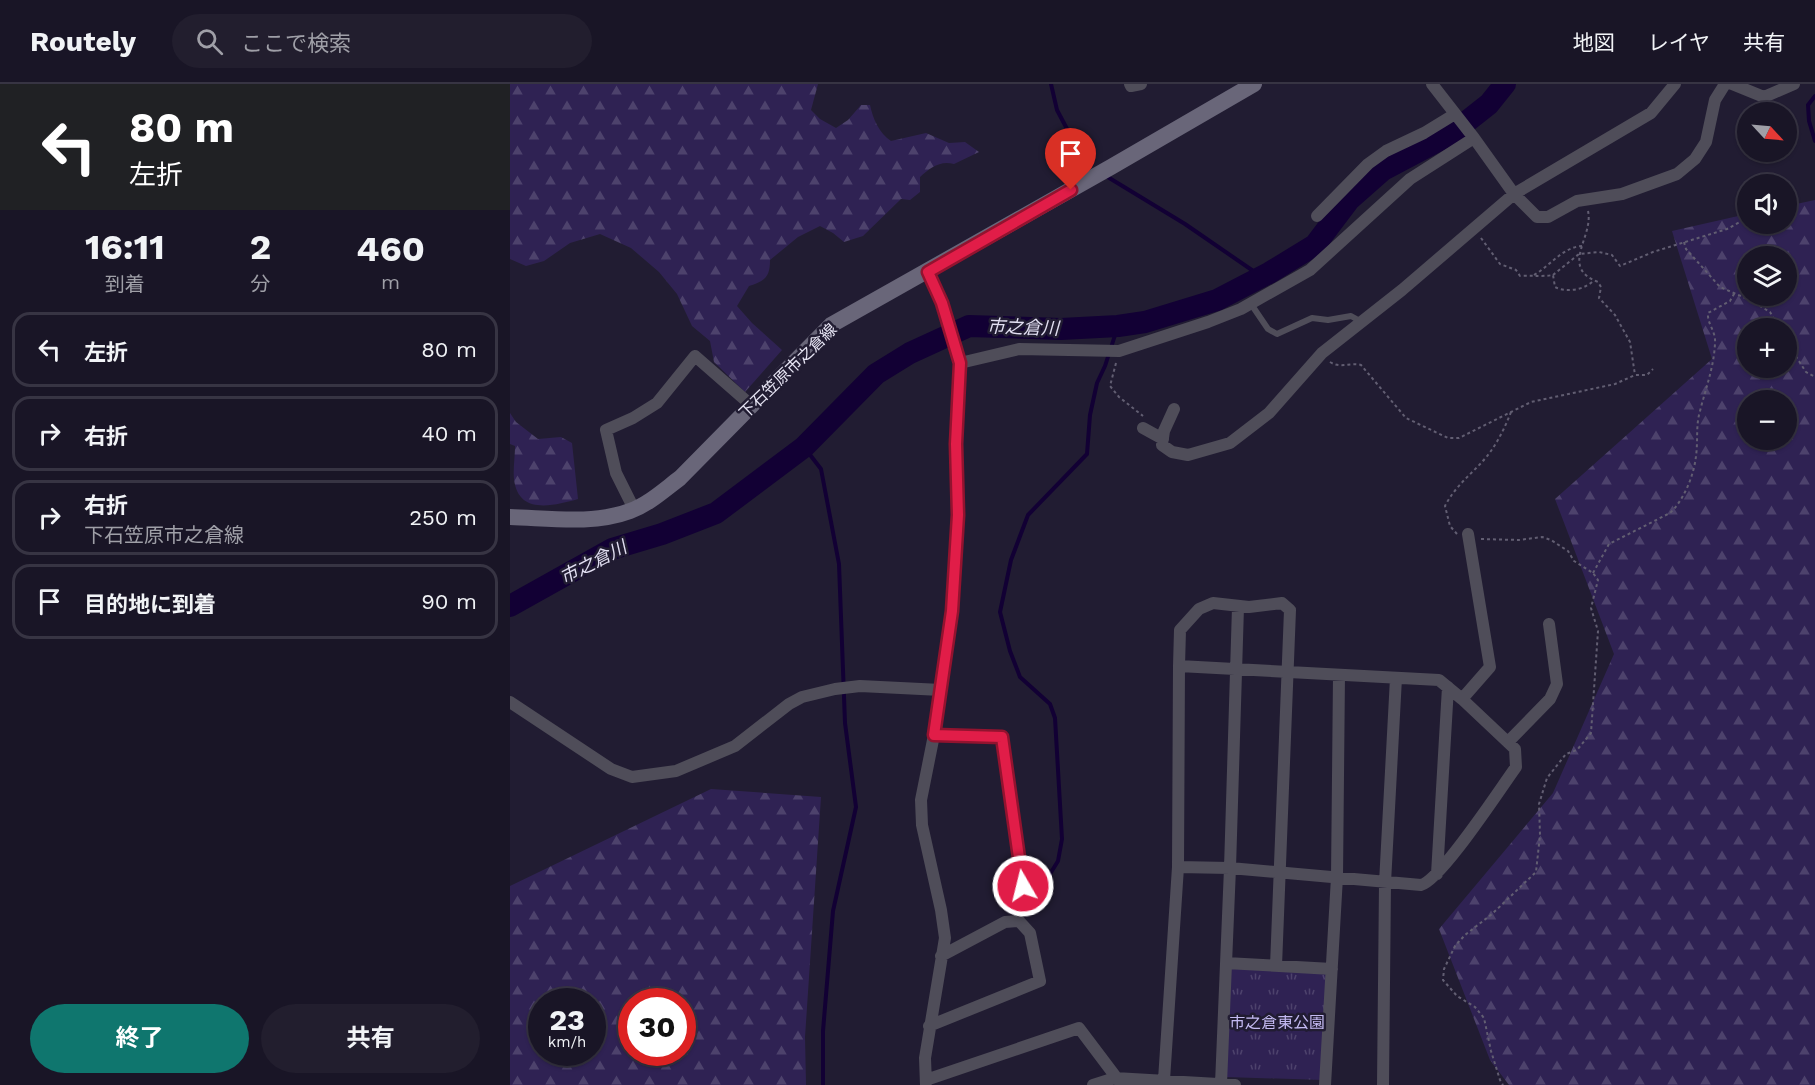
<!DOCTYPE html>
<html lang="ja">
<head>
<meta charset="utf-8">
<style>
	:root { --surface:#191526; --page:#221e2e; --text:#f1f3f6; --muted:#9f9fa7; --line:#373443; --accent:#0f766e }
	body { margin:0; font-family:"Work Sans","Noto Sans JP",sans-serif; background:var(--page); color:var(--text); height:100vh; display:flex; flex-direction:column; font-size:22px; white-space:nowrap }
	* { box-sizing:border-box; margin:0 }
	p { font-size:20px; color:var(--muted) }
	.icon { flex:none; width:33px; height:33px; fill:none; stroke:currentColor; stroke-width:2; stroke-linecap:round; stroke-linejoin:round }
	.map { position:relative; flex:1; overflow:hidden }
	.sheet { display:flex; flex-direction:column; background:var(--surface); width:510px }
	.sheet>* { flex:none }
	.guide { background:#202124; color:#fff; overflow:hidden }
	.needle { width:39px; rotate:116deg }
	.buttons { position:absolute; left:1227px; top:18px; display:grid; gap:12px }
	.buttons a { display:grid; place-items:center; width:60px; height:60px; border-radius:50%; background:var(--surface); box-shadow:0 2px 4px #0004,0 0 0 2px var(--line); font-size:30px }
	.speed { position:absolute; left:18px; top:904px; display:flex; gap:12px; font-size:30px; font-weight:700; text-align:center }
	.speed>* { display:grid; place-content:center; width:78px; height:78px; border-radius:50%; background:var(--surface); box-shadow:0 2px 4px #0004,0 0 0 2px var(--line); line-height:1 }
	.speed small { font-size:15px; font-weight:400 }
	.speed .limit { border:9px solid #d22; background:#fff; color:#111 }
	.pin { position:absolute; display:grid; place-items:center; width:51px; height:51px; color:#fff; margin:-62px -26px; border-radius:50% 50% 50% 0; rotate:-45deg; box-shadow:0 0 6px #0007 }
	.pin .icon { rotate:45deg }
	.me { position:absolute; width:66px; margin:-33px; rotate:352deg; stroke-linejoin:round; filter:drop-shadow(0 0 4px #0008) }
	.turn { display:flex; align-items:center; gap:21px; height:126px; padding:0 30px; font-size:27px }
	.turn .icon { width:78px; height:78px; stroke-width:2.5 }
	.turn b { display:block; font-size:42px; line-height:51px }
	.eta { display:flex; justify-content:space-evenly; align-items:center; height:102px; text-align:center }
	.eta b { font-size:36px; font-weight:700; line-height:42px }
	.primary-button { display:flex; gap:12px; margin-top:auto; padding:12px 30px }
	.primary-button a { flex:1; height:69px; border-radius:36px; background:var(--accent); color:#fff; font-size:24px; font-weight:700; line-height:69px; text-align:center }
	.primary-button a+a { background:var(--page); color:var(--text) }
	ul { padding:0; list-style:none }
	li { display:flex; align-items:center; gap:18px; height:75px; margin:0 12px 9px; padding:0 18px; border:3px solid var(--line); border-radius:18px }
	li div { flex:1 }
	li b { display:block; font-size:22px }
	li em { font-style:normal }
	header { display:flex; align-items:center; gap:36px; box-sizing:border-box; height:84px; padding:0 30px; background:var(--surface); border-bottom:2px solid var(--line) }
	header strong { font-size:28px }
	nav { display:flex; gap:33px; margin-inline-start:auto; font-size:21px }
	.search { width:420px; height:54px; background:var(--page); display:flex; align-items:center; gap:15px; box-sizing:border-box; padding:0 21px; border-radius:33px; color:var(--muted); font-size:22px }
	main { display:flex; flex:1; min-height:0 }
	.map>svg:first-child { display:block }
</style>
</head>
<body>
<header>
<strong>Routely</strong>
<div class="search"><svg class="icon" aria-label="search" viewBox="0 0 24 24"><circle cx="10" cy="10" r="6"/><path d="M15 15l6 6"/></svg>ここで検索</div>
<nav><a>地図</a><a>レイヤ</a><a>共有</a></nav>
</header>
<main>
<section class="sheet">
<div class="guide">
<div class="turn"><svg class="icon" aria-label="left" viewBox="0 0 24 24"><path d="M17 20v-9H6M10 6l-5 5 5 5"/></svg><div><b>80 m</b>左折</div></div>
</div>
<div class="eta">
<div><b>16:11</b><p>到着</p></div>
<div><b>2</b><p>分</p></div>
<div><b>460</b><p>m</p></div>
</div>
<ul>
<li><svg class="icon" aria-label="left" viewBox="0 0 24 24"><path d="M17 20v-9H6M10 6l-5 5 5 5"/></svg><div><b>左折</b></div><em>80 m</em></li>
<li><svg class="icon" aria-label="right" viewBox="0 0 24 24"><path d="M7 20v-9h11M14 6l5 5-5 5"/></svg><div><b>右折</b></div><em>40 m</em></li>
<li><svg class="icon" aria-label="right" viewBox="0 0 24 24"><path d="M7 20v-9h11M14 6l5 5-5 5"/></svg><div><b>右折</b><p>下石笠原市之倉線</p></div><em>250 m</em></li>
<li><svg class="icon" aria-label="arrive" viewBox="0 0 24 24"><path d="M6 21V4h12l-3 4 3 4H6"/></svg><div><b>目的地に到着</b></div><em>90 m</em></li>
</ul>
<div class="primary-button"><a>終了</a><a>共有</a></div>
</section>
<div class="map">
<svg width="1305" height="1001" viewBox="0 0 1305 1001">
	<defs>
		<pattern id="forest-firs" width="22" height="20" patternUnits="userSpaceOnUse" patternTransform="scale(1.5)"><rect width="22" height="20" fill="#2f2253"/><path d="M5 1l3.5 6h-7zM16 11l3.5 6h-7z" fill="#4d426c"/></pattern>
		<pattern id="park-tufts" width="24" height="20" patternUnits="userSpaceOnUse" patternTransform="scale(1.5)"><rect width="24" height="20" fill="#2f2253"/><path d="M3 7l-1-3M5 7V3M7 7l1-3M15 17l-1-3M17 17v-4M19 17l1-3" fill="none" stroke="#4d426c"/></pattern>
	</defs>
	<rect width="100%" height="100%" fill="#211c32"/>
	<path fill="url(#forest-firs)" fill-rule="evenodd" d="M 0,0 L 308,0 L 301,26 L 310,35 L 326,44 L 338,36 L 351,21 L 360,21 C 363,35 369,49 381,57 L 416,49 L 439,59 L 455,58 L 469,68 L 444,80 C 430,76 420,84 410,93 L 410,108 L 400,116 L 391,115 L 353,152 L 334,158 L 323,149 L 310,142 L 288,153 L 260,176 C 260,193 255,197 239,202 L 227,222 L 242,239 L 272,266 L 235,308 L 204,278 L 200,257 L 182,242 L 167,210 L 149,188 L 121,164 L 90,150 L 60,159 L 34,177 L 16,182 L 0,175 Z
		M 1305,116 L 1305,1001 L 999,1001 L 980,976 L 929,845 L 1043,709 L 1104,570 L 1045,415 L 1202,275 L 1162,147 L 1237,130 L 1238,140 L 1276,140 L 1277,122 ZM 1238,172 L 1276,172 L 1276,212 L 1238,212 ZM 1238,244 L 1276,244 L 1276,284 L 1238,284 ZM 1238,316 L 1276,316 L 1276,356 L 1238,356 Z
		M 0,329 L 6,338 L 28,355 L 51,353 L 62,359 L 68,415 C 43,422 8,431 4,395 C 3,385 5,373 5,362 L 0,360 Z
		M 201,705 L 311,713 L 295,953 L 296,1001 L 0,1001 L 0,802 ZM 32,918 L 82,918 L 82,969 L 32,969 ZM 122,918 L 172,918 L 172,969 L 122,969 Z"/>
	<path fill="url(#park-tufts)" d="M 717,884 L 822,888 L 814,996 L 716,993 Z"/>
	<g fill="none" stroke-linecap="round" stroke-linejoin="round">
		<path stroke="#120034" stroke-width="4" d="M 541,0 L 547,26 L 565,60 L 580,79
			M 1305,12 L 1298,21 L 1299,37 L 1305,57
			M 596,92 L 675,140 L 752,193
			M 294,363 L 311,385 L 329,480 L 335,639 L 346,723 L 323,827 L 313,947 L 313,1001
			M 520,822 L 517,817 L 522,809 L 540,790 L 548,777 L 552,755 L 545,634 L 540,620 L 510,593 L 500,567 L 490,528 L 501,476 L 518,431 L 577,370 L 580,331 L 587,299 L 595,282 L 608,242"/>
		<path stroke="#120034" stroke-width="22" d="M 0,522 L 102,465 L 152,450 L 206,429 L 294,363 L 366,290 L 400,269 L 459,242 L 551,245 L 608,242 L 635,238 L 707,216 L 759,189 L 805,161 L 839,116 L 873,86 L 941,50 L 979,20 L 995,0"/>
		<path stroke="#625e72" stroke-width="2" stroke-dasharray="3 3" stroke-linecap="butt" d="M 1078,127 C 1084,153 1049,183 1088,198 L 1091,203 L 1089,214 L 1105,231 L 1120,258 L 1125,291
			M 971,154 L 990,180 L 1006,186 L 1010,192 C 1022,191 1031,193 1043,191 L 1045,203 C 1056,209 1075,206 1084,196
			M 1174,158 L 1176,165 L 1210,203 L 1240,216 L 1260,228 L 1269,244
			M 1024,191 C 1041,181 1053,163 1072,162
			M 1043,191 L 1069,170 L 1089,168 L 1102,171 L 1110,182 L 1143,168 L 1217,145 L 1230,138
			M 1276,257 L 1296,288 L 1305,293
			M 820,278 C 831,285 840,278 851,281 L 896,334 L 938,354 L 949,354 L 1021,318 L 1105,300 L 1125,291 L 1137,291 L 1143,285
			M 606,279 L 600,302 L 609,313 L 633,332
			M 947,450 L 940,442 L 935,422 C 944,404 959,392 972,378 C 985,364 994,346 1001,328
			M 971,455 L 1009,456 L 1032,453 L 1041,456 L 1058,467 L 1064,477 L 1083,489 L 1088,496 L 1081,524 L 1088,547 L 1081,649 L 1067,666 L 1056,670 L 1037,694 L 1029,720 L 1030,751 L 1026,788 L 982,830 L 955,851 L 945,862 L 934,885 L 933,896 L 947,912 L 965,923 L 974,934 L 981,967 L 990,996 L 993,1001
			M 1083,489 L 1099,460 L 1160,429 C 1174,416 1184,391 1186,372 C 1188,358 1186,344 1189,331 C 1195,306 1204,284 1205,259 C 1206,247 1197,240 1198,229 L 1220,217 L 1224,210"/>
		<path stroke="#4f4d59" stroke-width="6" d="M 741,220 L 758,245 L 767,250 L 802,234 L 818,236 L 841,232 L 850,237"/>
		<path stroke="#4f4d59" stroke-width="12" d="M 620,0 L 621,2 L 631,0
			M 922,0 L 964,54 L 1004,110 L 1027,133 L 1038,133 L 1067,117 L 1112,110 L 1167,90 L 1185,75 L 1196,58 L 1205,16 L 1215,0
			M 1222,0 L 1254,13 L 1284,0
			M 807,132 L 858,80 L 876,67 L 914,49 L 945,30
			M 450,279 L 509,265 L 609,267 L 698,238 L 731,225 L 800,186 L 900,95 L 964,54
			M 664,325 L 654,347 L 652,361 L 662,368 L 678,371 L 720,359 L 759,329 L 812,269 L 892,206 L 1004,110 L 1141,29 L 1165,0
			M 633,344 L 653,355
			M 124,425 L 106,389 L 96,346 L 123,334 L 147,319 L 185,272 L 241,321
			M 669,582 L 670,546 L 689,525 L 703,519 L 739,523 L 772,519 L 780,526 L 766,882
			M 952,615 L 980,583 L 958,450
			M 0,618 L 101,685 L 122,693 L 166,687 L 225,662 L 279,620 L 292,613 L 325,605 L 350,602 L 431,606
			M 424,651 L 492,653 L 513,802
			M 998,658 L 1040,615 L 1047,600 L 1039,540
			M 927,790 L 938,603
			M 716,879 L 822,885
			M 419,942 L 530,897 L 520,849 L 509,837 L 495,838 L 431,872
			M 416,996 L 569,944 L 612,1001
			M 654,996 L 668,783 L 669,582 L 929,596 L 952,615 L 1005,665 L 1006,683 C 990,705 931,796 911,801 L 720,784 L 668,783
			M 711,1000 L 720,784 L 728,523
			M 416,1001 L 415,974 L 435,854 L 431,826 L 412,741 L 411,716 L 424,651 L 442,527 L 448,431 L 446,360 L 450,279 L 432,219 L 418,188
			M 583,1001 L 605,994 L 725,1001
			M 815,1001 L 827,793 L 829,591
			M 873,1001 L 875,799 L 886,594"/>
		<path stroke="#696679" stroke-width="16" d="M 0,433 C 38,434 83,441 120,427 C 139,420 154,406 170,394 L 321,241 L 601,83 L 744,0"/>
	</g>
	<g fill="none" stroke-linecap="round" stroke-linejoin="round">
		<defs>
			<path id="route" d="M 513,802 L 492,653 L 424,651 L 442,527 L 448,431 L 446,360 L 450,279 L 432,219 L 418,188 L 561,106"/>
		</defs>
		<use href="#route" stroke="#92132f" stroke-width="15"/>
		<use href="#route" stroke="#e11d48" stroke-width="10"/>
	</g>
	<g text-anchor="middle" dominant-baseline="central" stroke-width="5" stroke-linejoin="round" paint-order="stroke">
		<g font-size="16" fill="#e7e5f4" stroke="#211c32">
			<text transform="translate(278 287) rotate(-44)">下石笠原市之倉線</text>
		</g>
		<g font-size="16" fill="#c3b9f1" stroke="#211c32">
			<text x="767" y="938">市之倉東公園</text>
		</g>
		<g font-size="18" font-style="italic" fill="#e2dff2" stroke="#211c32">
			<text transform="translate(513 243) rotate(2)">市之倉川</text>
			<text transform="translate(83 478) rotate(-27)">市之倉川</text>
		</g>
	</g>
</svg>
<div class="buttons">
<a><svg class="needle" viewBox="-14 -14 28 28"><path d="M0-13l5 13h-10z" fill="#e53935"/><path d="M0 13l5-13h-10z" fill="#9f9fa7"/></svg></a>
<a><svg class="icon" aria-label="sound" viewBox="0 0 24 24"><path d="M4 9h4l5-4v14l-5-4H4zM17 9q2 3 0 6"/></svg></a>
<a><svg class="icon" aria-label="layers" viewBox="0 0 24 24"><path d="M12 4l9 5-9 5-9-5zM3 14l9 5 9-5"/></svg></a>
<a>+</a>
<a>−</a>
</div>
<div class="speed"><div>23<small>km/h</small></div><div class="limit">30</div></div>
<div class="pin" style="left:561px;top:106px;background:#d93025"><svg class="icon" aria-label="arrive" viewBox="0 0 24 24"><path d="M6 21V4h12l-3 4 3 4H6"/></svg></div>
<svg class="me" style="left:513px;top:802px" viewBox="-20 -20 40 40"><circle r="17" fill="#e11d48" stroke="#fff" stroke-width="3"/><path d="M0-11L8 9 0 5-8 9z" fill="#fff"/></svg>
</div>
</main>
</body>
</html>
